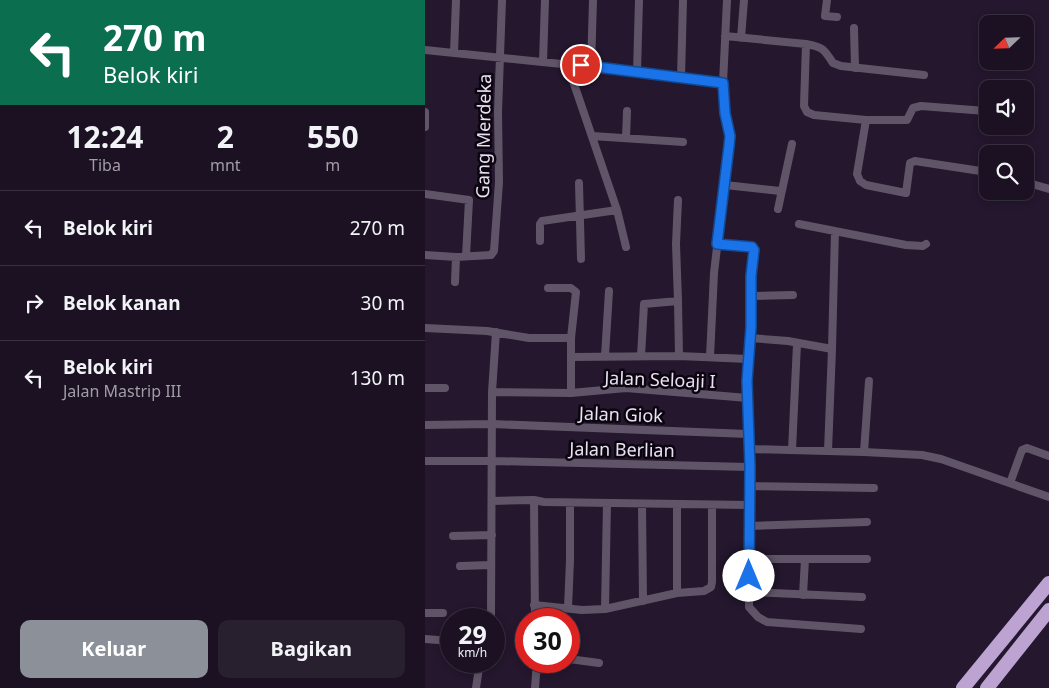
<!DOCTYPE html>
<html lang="id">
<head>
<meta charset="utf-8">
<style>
	:root { --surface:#1b1122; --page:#281f2f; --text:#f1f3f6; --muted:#a09da5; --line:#393140; --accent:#8c9099 }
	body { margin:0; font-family:"Noto Sans",sans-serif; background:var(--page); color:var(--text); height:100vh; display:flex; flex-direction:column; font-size:19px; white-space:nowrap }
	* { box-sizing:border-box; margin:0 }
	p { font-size:16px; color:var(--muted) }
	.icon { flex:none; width:28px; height:28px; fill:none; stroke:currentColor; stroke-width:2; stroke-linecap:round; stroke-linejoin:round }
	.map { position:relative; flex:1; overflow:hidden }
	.sheet { display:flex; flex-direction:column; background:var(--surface); width:425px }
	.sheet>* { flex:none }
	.guide { background:#0b6e4f; color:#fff; overflow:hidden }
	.needle { width:32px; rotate:247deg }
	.controls { position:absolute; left:554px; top:15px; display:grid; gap:10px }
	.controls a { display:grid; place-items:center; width:55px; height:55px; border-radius:10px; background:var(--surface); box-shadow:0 2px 8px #0003,0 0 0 1px var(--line); font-size:25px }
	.speed { position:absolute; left:15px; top:608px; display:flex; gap:10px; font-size:25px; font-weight:700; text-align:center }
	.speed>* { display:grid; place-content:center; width:65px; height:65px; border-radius:50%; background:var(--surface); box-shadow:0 2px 8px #0003,0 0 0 1px var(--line); line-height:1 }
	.speed small { font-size:12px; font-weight:400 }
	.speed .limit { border:8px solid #d22; background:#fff; color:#111 }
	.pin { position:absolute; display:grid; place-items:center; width:42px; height:42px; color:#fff; margin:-21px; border:2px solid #fff; border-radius:50%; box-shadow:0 1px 5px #0007 }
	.me { position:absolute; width:55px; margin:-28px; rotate:0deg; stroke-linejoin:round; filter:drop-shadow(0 0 4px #0008) }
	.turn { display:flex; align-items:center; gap:18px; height:105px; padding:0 20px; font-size:22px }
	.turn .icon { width:65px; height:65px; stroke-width:2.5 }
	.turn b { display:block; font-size:35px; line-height:42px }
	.eta { display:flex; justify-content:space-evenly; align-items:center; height:85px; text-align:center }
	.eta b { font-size:30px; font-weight:700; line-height:35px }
	.action { display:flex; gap:10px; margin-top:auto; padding:10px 20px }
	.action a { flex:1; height:58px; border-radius:10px; background:var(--accent); color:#fff; font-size:20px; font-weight:700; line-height:58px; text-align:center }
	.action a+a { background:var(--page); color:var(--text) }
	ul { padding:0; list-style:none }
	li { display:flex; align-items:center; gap:15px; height:75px; padding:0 20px; border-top:1px solid var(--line) }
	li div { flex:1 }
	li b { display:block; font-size:19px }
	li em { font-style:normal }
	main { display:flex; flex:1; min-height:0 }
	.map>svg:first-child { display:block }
</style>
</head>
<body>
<main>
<section class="sheet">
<div class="guide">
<div class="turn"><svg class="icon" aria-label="left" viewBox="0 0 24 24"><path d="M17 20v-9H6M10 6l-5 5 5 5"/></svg><div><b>270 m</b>Belok kiri</div></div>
</div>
<div class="eta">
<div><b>12:24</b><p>Tiba</p></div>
<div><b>2</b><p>mnt</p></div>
<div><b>550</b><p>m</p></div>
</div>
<ul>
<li><svg class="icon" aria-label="left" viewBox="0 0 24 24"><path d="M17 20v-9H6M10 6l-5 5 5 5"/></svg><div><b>Belok kiri</b></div><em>270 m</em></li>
<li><svg class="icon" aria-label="right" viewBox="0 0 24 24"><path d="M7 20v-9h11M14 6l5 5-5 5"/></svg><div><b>Belok kanan</b></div><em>30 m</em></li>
<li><svg class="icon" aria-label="left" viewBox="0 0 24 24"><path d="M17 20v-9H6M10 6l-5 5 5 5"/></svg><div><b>Belok kiri</b><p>Jalan Mastrip III</p></div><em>130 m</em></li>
</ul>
<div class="action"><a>Keluar</a><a>Bagikan</a></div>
</section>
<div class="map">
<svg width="624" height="688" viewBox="0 0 624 688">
	<rect width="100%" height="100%" fill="#24172e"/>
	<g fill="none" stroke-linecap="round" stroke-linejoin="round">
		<path stroke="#605568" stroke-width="8" d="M 402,0 L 400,16 L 412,17
			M 429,28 L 430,68
			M 300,36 L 381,44 L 379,106 L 382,112 L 389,115 L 441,120 L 432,174 L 435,181 L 441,185 L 481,193 L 485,163 L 490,161 L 562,172
			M 316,38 L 319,0
			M 381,44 C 398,47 399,49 408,63 L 416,66 L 499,75
			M 0,50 L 166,67 L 298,83
			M 29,53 L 31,0
			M 118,62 L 120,0
			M 145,64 L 148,81 L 192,210 L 201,247
			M 166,67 L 168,0
			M 212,72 L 214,0
			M 256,78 L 258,0
			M 0,112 L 0,127
			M 441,120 L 482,120 L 488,108 L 496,106 L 561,111
			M 167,136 L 258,142
			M 201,138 L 202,111
			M 600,182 L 624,189
			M 154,183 L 156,259
			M 300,185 L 355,191
			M 0,194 L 44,200 L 41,256
			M 353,209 L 367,144
			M 374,224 L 481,245 L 498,246 L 501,244
			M 115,241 L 115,224 L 117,221 L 192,210
			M 292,244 L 327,247 L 329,250 L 326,276 L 326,327 L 322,381 L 325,467 L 324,607 L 333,617 L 342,622 L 436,629
			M 0,255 L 31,257 L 66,255 L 69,251 L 74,182 L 73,112 L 77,0
			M 30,282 L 31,257
			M 123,288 L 146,288 L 151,292 L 146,338 L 146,393
			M 326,296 L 368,295
			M 253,301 L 254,356
			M 0,328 L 62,331 L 104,338 L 146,338
			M 325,338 L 363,341 L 407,349 L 403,451
			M 407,349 L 410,231
			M 180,356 L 184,291
			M 216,356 L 219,304 L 253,301 L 251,244 L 253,200
			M 147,357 L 254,356 L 323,359
			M 285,357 L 289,273 L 304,146 L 305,136 L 300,113 L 298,83 L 302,0
			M 0,388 L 20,388
			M 67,392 L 71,332
			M 0,425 L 67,424 L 323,434
			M 324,449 L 439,452 L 497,455 L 516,459 L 624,497
			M 367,450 L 372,344
			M 439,452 L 444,381
			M 0,461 L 68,461 L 325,467
			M 585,483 L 597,450 L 602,448 L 624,456
			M 324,486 L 449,488
			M 109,500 L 110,619
			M 67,501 L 109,500 L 119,502 L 324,505
			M 217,504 L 218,601
			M 252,504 L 252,593
			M 323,526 L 442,522
			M 28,536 L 67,535
			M 324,559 L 442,559
			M 35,566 L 66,565
			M 324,592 L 437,597
			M 378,595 L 380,559
			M 109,605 L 157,610 L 180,609 L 252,593 L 279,591 L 286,587 L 287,582 L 287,505
			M 143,608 L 145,560 L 145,503
			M 180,609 L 182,503
			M 0,613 L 18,613
			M 66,619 L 67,392 L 146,393 L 201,388 L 323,398
			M 0,639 L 26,641
			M 144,659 L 174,663
			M 51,688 L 55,661
			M 110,688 L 112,661"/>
		<path stroke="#bda3d2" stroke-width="14" d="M 538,688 L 624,583
			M 562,688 L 624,610"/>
	</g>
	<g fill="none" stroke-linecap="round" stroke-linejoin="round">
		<defs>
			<path id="route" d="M 156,65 L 298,83 L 300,113 L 305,136 L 304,146 L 292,244 L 327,247 L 329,250 L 326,276 L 326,327 L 322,381 L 325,467 L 324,576"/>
		</defs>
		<use href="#route" stroke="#114b97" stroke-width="12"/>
		<use href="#route" stroke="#1a73e8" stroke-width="9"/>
	</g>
	<g text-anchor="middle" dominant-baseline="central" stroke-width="5" stroke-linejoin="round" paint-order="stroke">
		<g font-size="18" fill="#eae1f2" stroke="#0b050f">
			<text transform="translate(58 136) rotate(-89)">Gang Merdeka</text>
			<text transform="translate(235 379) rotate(2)">Jalan Seloaji I</text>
			<text transform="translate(196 414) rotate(2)">Jalan Giok</text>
			<text transform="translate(197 449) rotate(1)">Jalan Berlian</text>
		</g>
	</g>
</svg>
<div class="controls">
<a><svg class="needle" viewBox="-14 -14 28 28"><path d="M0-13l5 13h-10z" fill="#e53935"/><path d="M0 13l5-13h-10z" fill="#a09da5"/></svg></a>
<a><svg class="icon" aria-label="sound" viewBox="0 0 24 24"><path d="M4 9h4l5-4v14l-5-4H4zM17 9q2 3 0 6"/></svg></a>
<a><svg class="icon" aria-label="search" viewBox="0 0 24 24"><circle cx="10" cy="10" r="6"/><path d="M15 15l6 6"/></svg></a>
</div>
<div class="speed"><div>29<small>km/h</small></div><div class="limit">30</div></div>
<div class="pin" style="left:156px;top:65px;background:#d93025"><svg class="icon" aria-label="arrive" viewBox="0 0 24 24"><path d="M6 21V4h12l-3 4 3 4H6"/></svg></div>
<svg class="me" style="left:324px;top:576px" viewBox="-20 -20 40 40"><circle r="19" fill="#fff"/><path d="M0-13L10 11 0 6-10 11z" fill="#1a73e8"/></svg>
</div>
</main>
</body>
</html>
